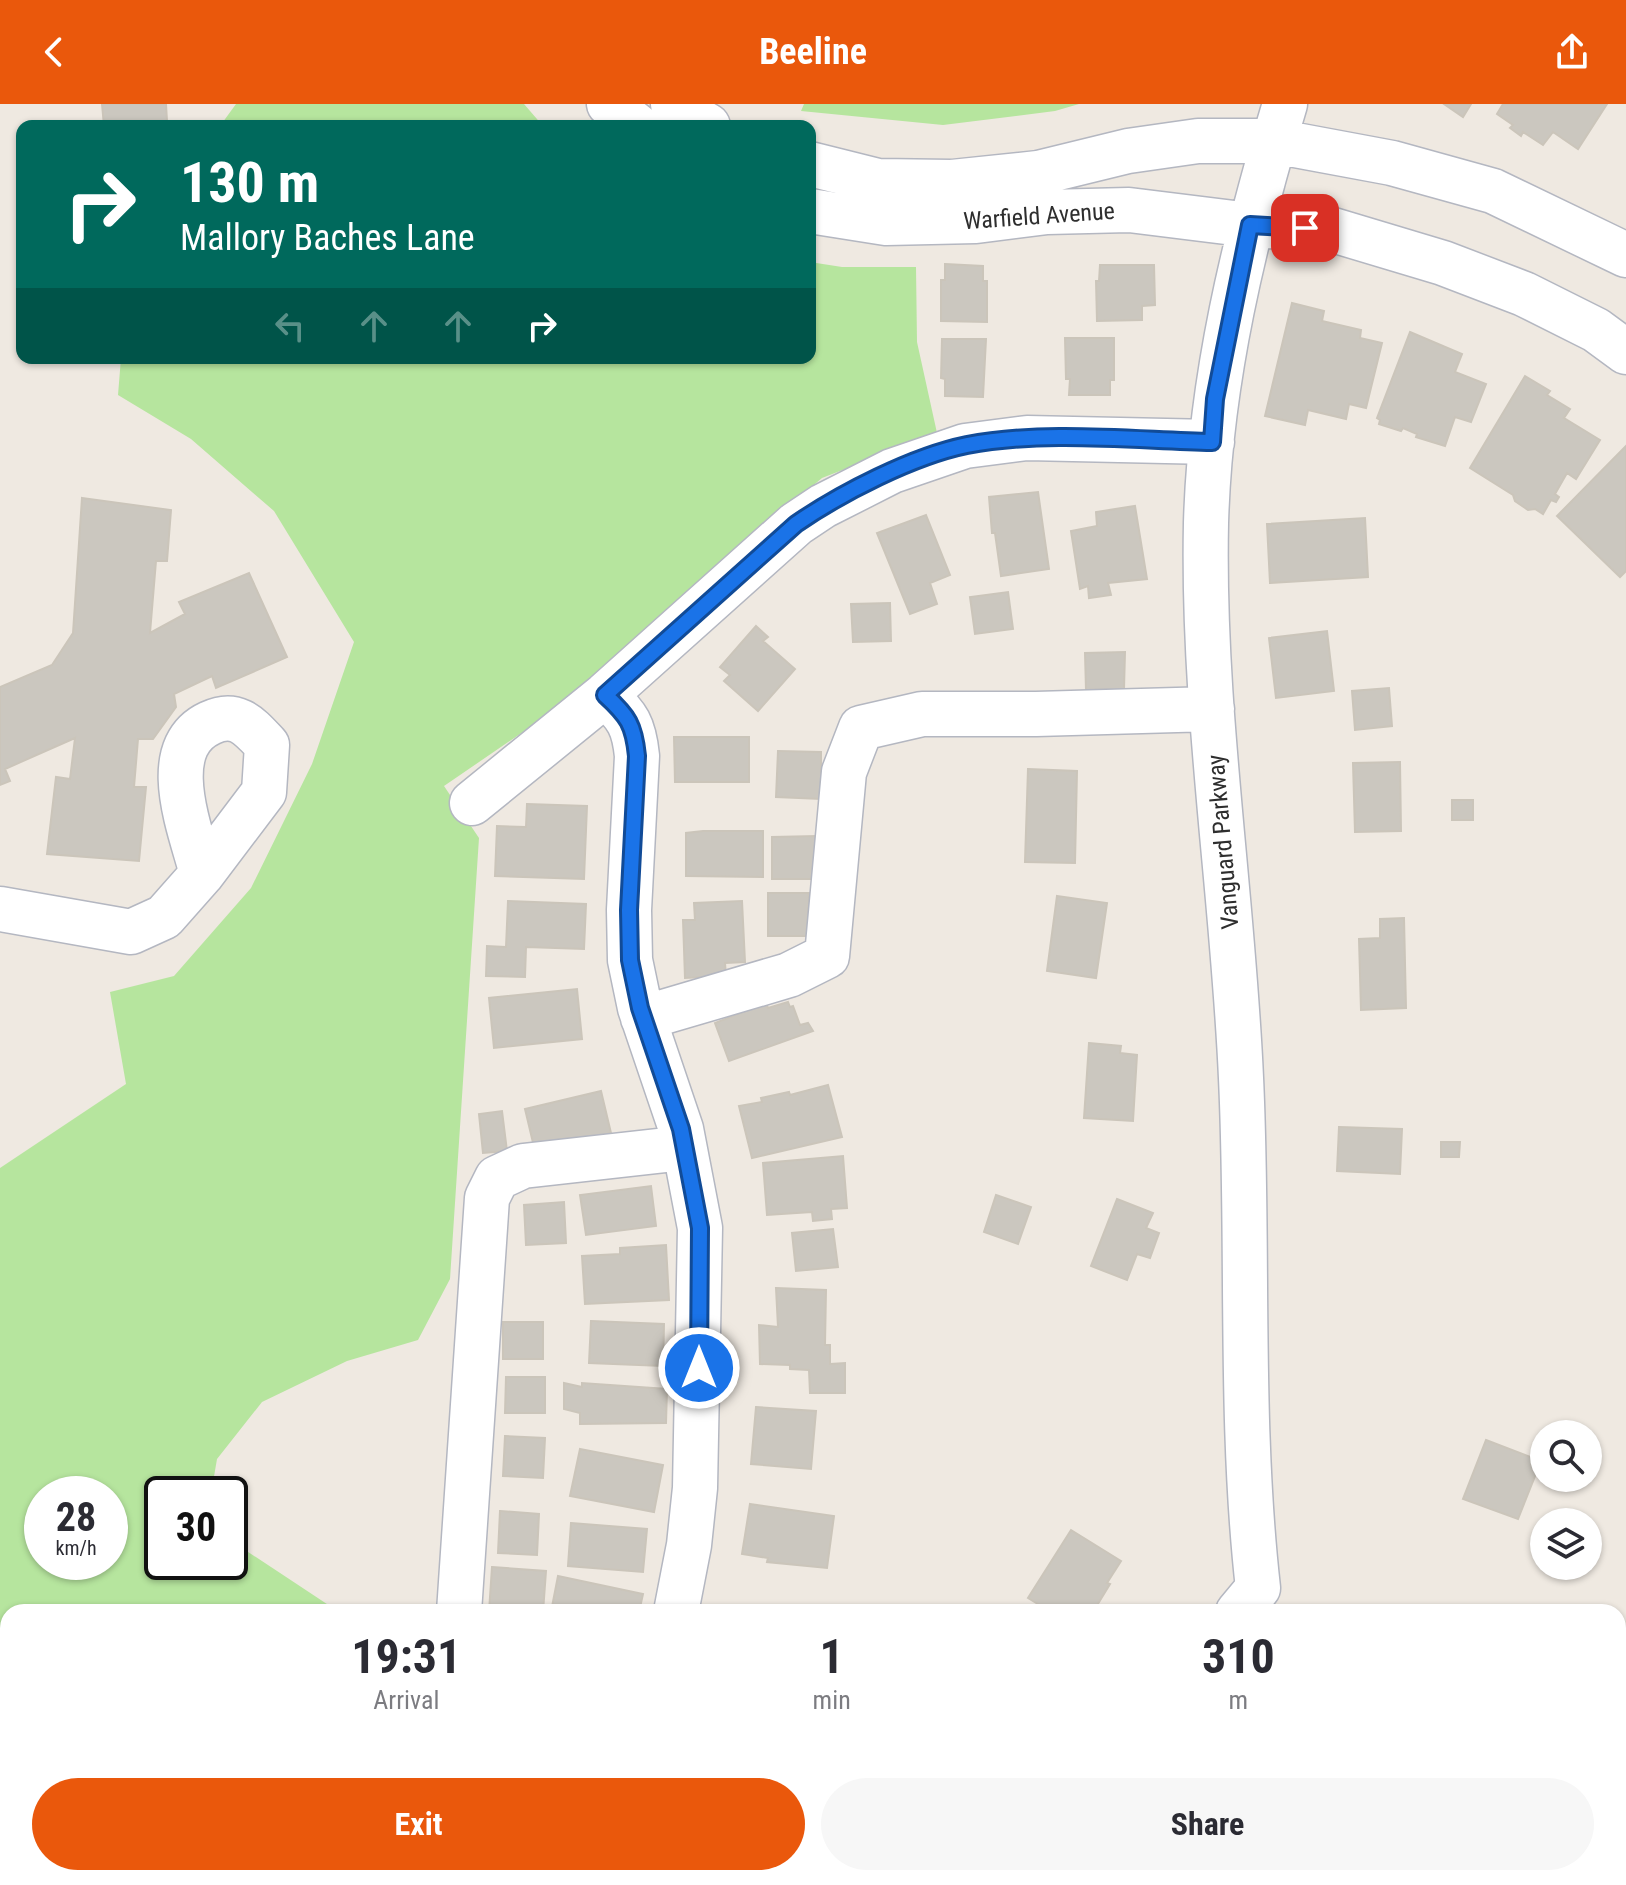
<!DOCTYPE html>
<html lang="en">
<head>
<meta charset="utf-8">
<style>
	:root { --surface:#fff; --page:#f7f7f7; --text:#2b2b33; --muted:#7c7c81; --accent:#ea580c }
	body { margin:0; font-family:"Roboto Condensed",sans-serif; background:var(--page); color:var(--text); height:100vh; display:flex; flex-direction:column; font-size:30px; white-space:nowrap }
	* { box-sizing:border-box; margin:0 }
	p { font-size:26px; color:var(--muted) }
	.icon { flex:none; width:44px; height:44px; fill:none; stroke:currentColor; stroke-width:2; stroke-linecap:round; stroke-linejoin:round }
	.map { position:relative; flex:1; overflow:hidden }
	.sheet { position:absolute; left:0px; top:1500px; width:1626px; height:282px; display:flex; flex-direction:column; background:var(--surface); border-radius:24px 24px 0 0; box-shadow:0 2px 6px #0004 }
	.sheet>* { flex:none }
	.banner { position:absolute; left:16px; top:16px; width:800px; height:244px; border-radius:16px; box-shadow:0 2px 6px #0004; background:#00695c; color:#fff; overflow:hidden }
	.controls { position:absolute; left:1530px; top:1316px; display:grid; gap:16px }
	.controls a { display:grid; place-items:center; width:72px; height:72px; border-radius:50%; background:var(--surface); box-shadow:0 2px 6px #0004; font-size:40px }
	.speed { position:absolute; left:24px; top:1372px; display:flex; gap:16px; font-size:40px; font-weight:700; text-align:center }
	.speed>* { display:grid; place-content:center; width:104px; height:104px; border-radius:50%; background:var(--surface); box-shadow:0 2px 6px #0004; line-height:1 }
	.speed small { font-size:20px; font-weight:400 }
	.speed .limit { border:4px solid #111; border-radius:12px; background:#fff; color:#111 }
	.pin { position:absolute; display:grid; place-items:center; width:68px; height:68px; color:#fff; margin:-34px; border-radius:16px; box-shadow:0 4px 12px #0006 }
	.me { position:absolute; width:88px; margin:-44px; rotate:0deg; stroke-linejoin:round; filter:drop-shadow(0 0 6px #0008) }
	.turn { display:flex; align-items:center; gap:28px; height:168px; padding:0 32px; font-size:36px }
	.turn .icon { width:104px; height:104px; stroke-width:2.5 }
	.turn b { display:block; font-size:56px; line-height:68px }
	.lanes { display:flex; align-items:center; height:76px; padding:0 32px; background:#0003; justify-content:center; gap:40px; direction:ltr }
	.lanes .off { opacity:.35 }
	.eta { display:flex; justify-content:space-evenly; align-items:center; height:136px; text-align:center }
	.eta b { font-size:48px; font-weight:700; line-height:56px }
	.cta { display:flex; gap:16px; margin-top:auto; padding:16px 32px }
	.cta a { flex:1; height:92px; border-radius:48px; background:var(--accent); color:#fff; font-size:32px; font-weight:700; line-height:92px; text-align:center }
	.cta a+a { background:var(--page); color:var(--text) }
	header { display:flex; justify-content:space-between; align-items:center; height:104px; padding:0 32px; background:var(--accent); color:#fff; font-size:36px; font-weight:700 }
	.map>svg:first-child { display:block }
</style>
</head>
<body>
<header><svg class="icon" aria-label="back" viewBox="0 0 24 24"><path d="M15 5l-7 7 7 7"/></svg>Beeline<svg class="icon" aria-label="share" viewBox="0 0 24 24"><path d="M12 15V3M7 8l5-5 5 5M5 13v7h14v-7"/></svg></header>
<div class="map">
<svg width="1626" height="1781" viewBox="0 0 1626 1781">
	<rect width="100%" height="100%" fill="#efe9e1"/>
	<path fill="#b6e59e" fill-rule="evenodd" d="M 236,0 L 524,0 L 543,22 L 220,22 Z
		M 804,0 L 1079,0 L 1055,7 L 943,21 L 801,7 Z
		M 810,158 L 842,163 L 916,163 L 917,238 L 937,329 L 822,374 L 738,445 L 555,606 L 444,682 L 479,734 L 450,1175 L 418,1236 L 347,1257 L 262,1298 L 217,1355 L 211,1390 L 162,1390 L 162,1458 L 230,1458 L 230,1436 L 339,1508 L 8,1508 L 8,1774 L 439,1774 L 439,1781 L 0,1781 L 0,1064 L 126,980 L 110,888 L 174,872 L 251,784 L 312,660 L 354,538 L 274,407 L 191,335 L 118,291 L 121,254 L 810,254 ZM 42,1390 L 110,1390 L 110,1458 L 42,1458 Z"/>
	<path fill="#cbc7bf" stroke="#cbc5ba" stroke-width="2" d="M 102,0 L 166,0 L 167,17 L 104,22 Z
		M 1444,0 L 1471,0 L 1463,13 Z
		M 1503,0 L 1607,0 L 1578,45 L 1553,28 L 1543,41 L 1523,28 L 1521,32 L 1510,24 L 1513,21 L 1497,10 Z
		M 945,160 L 983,162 L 983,177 L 987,177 L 987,218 L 941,217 L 941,176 L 945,176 Z
		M 1100,161 L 1154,161 L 1155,201 L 1142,202 L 1142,216 L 1097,217 L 1096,177 L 1099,177 Z
		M 1292,199 L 1324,207 L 1322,217 L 1361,226 L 1360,234 L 1382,239 L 1366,304 L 1349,300 L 1346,315 L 1308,306 L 1305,321 L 1265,312 Z
		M 1410,228 L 1462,250 L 1455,268 L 1486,280 L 1471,318 L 1455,313 L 1445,342 L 1416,333 L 1417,330 L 1403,324 L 1401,327 L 1379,320 L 1380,316 L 1377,314 Z
		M 1065,234 L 1114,234 L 1114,276 L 1110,276 L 1110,291 L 1069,291 L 1070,275 L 1066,275 Z
		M 942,235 L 986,235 L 983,293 L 945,292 L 945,275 L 941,274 Z
		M 1525,272 L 1550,287 L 1547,291 L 1570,305 L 1564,314 L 1600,336 L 1576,375 L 1567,369 L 1555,390 L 1559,393 L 1556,398 L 1551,396 L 1543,410 L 1535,405 L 1528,406 L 1515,397 L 1513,391 L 1470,364 Z
		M 1626,342 L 1626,467 L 1620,473 L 1557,412 Z
		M 1038,388 L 1049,465 L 1001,472 L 995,429 L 992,429 L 989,393 Z
		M 82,394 L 171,406 L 167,457 L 156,457 L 150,529 L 185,510 L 179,498 L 249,469 L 287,553 L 216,584 L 212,572 L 174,590 L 176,603 L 153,635 L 138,635 L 134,683 L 146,683 L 139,757 L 47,750 L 56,673 L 70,675 L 75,634 L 5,665 L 10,677 L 0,681 L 0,583 L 52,561 L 73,529 Z
		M 1135,402 L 1147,475 L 1108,479 L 1111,491 L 1089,494 L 1088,482 L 1080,485 L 1071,427 L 1097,422 L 1096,408 Z
		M 926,411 L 950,471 L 930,479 L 937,500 L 910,510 L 877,429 Z
		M 1365,414 L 1368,473 L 1270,479 L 1267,420 Z
		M 1008,488 L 1013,525 L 975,530 L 970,493 Z
		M 890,499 L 891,537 L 853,538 L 851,500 Z
		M 756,522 L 768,533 L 763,537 L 795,565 L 758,607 L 724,577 L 730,571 L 720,563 Z
		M 1327,527 L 1334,587 L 1276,594 L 1269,534 Z
		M 1125,548 L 1124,585 L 1086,586 L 1085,549 Z
		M 1389,584 L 1392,622 L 1355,626 L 1352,587 Z
		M 674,633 L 749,633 L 749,678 L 675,678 Z
		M 778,647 L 821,648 L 821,695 L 776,693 Z
		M 1400,658 L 1401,727 L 1355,728 L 1353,659 Z
		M 1028,665 L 1077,667 L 1075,759 L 1025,758 Z
		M 1452,696 L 1473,696 L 1473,716 L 1452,716 Z
		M 527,700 L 587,702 L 584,775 L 495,772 L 497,722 L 526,723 Z
		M 703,727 L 763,727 L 763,773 L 686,772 L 686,729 Z
		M 817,732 L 817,775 L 772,775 L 772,733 Z
		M 768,789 L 809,789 L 808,832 L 768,832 Z
		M 1057,792 L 1107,799 L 1096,874 L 1047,867 Z
		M 508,797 L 586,800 L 584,845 L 526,843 L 525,873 L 486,872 L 487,842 L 506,843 Z
		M 742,797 L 745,858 L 725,859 L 726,872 L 685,874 L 683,816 L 695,816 L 694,799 Z
		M 1404,814 L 1406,904 L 1361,906 L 1359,835 L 1380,834 L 1380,815 Z
		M 577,885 L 582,935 L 494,944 L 489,894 Z
		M 788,898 L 790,903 L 793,902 L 800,921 L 808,919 L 813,927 L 729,957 L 715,919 L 766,899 L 768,904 Z
		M 1089,939 L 1121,942 L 1120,949 L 1137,951 L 1133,1017 L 1084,1014 Z
		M 828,981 L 842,1033 L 752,1054 L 739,1002 L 762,998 L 761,994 L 789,988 L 790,991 Z
		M 601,987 L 611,1029 L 535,1047 L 525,1005 Z
		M 502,1007 L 507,1047 L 483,1049 L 479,1010 Z
		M 1339,1023 L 1402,1025 L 1400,1070 L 1337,1067 Z
		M 1441,1038 L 1460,1038 L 1459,1053 L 1441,1053 Z
		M 843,1052 L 847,1104 L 831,1105 L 832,1115 L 813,1117 L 812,1108 L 767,1111 L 763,1059 Z
		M 651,1082 L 656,1122 L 586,1131 L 580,1091 Z
		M 996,1091 L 1031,1103 L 1018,1140 L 984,1128 Z
		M 1117,1095 L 1153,1109 L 1146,1124 L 1159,1129 L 1150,1154 L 1137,1150 L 1127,1176 L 1091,1162 Z
		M 564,1098 L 566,1139 L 526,1141 L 524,1101 Z
		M 833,1125 L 838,1163 L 796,1167 L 792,1129 Z
		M 666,1141 L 669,1196 L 585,1200 L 582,1152 L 620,1150 L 620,1144 Z
		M 776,1184 L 826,1186 L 825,1241 L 830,1241 L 830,1260 L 845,1259 L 845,1289 L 810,1289 L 809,1266 L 790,1265 L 790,1261 L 760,1260 L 759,1221 L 778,1223 Z
		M 591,1217 L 664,1220 L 663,1262 L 589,1259 Z
		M 503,1218 L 543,1218 L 543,1255 L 503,1255 Z
		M 506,1273 L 545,1273 L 545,1309 L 505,1309 Z
		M 564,1279 L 582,1283 L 582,1279 L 667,1285 L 666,1319 L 580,1320 L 580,1309 L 564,1305 Z
		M 756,1303 L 816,1307 L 811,1365 L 751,1360 Z
		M 505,1332 L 545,1334 L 543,1374 L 503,1372 Z
		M 1486,1336 L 1541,1357 L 1518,1415 L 1463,1395 Z
		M 580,1345 L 663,1361 L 654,1408 L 570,1392 Z
		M 750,1400 L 834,1412 L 827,1464 L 767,1458 L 768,1454 L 742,1450 Z
		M 500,1407 L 539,1410 L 537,1451 L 498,1449 Z
		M 571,1419 L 647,1425 L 643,1468 L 568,1462 Z
		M 1071,1426 L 1121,1457 L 1107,1479 L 1110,1480 L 1093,1508 L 1051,1508 L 1028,1494 Z
		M 492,1463 L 546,1467 L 543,1508 L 489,1508 Z
		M 558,1472 L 643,1490 L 639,1508 L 551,1508 Z
		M 734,1503 L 759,1508 L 733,1508 Z
		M 1620,1727 L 1626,1731 L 1626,1781 L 1619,1781 L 1610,1775 L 1618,1774 L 1618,1763 L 1621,1758 L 1618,1756 Z
		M 1105,1774 L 1207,1774 L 1214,1781 L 1098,1781 Z"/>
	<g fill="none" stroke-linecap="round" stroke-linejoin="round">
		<defs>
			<path id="minor" d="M 609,0 L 637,22
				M 673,0 L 708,22
				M 810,60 L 878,77 L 952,78 L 1038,69 L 1128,47 L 1198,37 L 1274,37 L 1392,59 L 1493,87 L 1626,151
				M 810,107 L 886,119 L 976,117 L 1047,108 L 1129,106 L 1250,121 L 1333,126 L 1443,159 L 1524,190 L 1596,226 L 1626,248
				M 605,591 C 628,612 634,622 637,652 L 629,806 L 630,856 L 640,904 L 681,1025 L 700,1124 L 695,1384 L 689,1441 L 676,1508
				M 472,699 L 605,591 L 796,420 L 823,402 L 892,367 L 965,342 L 1027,334 L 1212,338
				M 0,805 L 131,828 L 164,813 L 202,770 L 264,688 L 267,641 C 250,623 237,606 210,619 C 156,644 191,727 202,770
				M 643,914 L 789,871 L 827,852 L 844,668 L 861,624 L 922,610 L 1036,610 L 1212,605
				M 459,1508 L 487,1094 L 497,1074 L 523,1062 L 684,1044
				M 1238,1508 L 1258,1484 C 1239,1316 1249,1143 1241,974 C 1233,789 1202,605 1206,419 C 1210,276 1244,136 1285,0
				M 636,1774 L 637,1781
				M 980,1781 L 987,1774"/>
		</defs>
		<use href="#minor" stroke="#b4b7c1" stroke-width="47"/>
		<use href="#minor" stroke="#fff" stroke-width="44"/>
	</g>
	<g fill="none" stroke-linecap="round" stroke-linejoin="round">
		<defs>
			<path id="route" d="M 699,1264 L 700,1124 L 681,1025 L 640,904 L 630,856 L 629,806 L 637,652 C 634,621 628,612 605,591 L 796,420 C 841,389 913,352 967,341 C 1045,326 1132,336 1212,338 L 1215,295 L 1250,121 L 1305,124"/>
		</defs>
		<use href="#route" stroke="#114b97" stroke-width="20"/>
		<use href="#route" stroke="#1a73e8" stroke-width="14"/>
	</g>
	<g text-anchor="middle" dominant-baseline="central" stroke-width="6" stroke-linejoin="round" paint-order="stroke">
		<g font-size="24" fill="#2e2e2e" stroke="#fff">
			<text transform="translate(1039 112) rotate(-4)">Warfield Avenue</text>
			<text transform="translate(1223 738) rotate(-95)">Vanguard Parkway</text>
		</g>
	</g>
</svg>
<div class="controls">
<a><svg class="icon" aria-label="search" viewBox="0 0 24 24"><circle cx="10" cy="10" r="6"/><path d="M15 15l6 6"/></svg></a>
<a><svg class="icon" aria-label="layers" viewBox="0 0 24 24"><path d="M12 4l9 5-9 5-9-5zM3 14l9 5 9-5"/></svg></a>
</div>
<div class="speed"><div>28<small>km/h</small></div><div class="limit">30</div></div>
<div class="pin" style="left:1305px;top:124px;background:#d93025"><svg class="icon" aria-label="arrive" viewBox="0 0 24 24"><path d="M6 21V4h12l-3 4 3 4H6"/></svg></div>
<svg class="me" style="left:699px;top:1264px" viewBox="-20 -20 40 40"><circle r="17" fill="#1a73e8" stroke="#fff" stroke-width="3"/><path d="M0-11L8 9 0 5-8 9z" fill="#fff"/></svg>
<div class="banner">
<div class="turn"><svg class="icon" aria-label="right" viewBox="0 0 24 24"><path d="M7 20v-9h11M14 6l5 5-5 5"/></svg><div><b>130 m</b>Mallory Baches Lane</div></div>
<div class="lanes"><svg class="icon off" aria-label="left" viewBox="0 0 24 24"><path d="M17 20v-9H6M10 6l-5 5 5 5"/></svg><svg class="icon off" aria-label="ahead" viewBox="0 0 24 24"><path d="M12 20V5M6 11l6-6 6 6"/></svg><svg class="icon off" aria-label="ahead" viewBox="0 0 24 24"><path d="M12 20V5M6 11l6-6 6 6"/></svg><svg class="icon" aria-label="right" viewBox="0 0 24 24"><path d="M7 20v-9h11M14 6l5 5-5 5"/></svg></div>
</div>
<section class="sheet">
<div class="eta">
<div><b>19:31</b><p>Arrival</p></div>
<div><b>1</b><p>min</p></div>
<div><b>310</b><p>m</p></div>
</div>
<div class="cta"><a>Exit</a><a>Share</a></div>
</section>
</div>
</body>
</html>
